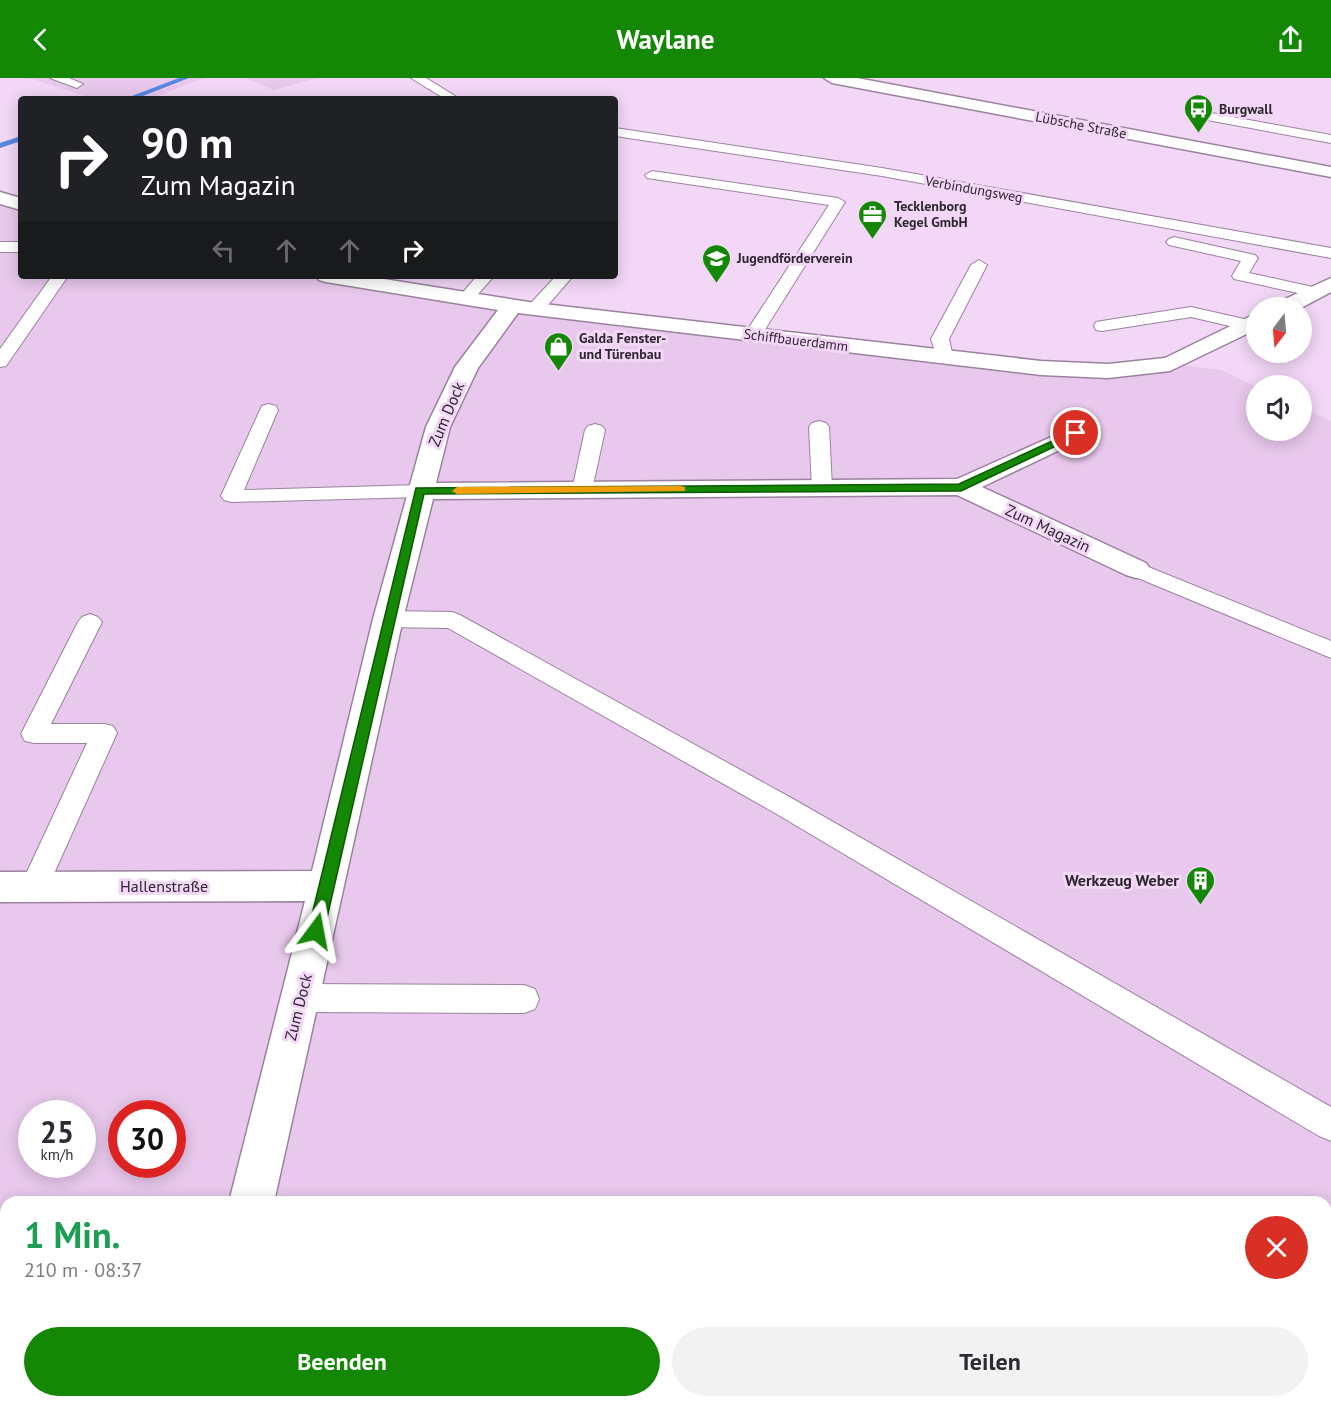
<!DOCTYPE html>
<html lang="de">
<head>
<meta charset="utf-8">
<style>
	:root { --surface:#fff; --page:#f2f2f3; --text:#2b2b33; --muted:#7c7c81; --accent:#148705 }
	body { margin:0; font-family:"PT Sans",sans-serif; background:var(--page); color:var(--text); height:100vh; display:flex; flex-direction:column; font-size:22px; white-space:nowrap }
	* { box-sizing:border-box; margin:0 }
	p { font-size:20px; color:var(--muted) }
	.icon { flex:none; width:33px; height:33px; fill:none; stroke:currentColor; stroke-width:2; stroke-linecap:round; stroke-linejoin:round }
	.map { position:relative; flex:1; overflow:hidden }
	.sheet { position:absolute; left:0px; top:1118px; width:1332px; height:212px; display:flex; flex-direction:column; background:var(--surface); border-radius:18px 18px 0 0; box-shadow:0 3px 15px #0003 }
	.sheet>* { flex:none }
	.top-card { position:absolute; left:18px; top:18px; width:600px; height:183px; border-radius:6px; box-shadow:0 3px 15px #0003; background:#202124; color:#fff; overflow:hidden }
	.needle { width:39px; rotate:196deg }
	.fabs { position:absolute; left:1246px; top:219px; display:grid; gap:12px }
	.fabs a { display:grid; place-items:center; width:66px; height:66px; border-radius:50%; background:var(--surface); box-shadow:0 3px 15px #0003; font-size:30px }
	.speed { position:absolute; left:18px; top:1022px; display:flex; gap:12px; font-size:30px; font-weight:700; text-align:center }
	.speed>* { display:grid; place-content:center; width:78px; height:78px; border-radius:50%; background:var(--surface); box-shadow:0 3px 15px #0003; line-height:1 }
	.speed small { font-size:15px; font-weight:400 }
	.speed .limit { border:9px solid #d22; background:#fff; color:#111 }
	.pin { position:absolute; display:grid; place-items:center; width:51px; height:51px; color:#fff; margin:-26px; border:3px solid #fff; border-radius:50%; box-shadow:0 2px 6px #0007 }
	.me { position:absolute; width:66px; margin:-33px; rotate:13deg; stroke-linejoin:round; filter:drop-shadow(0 0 4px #0008) }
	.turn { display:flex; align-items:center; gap:21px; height:126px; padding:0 24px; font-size:27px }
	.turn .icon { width:78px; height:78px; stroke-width:2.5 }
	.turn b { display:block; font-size:42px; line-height:51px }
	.lanes { display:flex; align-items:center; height:57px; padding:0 24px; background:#0003; justify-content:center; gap:30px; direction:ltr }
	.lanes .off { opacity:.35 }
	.round { display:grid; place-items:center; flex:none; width:63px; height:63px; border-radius:32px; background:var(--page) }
	.summary { display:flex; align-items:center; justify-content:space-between; height:102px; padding:0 24px }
	h1 { font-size:36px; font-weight:600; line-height:45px; color:#1e9e55 }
	.primary-button { display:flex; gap:12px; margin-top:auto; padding:12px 24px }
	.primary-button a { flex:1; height:69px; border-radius:36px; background:var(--accent); color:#fff; font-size:24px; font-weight:600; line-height:69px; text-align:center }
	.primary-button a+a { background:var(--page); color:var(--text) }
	header { display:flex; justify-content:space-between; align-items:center; height:78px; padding:0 24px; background:var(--accent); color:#fff; font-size:27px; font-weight:600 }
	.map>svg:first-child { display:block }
</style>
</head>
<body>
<header><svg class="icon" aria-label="back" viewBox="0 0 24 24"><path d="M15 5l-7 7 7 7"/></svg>Waylane<svg class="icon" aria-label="share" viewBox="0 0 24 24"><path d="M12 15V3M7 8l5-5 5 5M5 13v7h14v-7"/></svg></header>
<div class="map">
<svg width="1331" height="1328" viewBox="0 0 1331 1328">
	<rect width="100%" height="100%" fill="#f2d7f6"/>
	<path fill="#e8c8ec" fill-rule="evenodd" d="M 18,0 L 204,0 L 150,21 L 94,21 L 33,1 Z
		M 245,0 L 316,0 L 274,12 Z
		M 0,120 L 21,126 L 21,198 L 326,198 L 1041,290 L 1170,286 L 1221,292 L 1257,309 L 1257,352 L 1302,352 L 1302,330 L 1331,343 L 1331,1328 L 0,1328 ZM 32,1035 L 82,1035 L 82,1086 L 32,1086 ZM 122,1035 L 172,1035 L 172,1086 L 122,1086 ZM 6,1124 L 1326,1124 L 1326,1323 L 6,1323 Z"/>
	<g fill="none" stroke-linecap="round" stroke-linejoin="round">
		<path fill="#5687e1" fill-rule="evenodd" d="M 179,0 L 189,0 L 135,21 L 124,21 Z
			M 21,58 L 21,63 L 0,70 L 0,65 Z"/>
		<defs>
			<path id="service" d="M 50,0 L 69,0 L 83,6 L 77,10 Z
				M 411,0 L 426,0 L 460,21 L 445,21 Z
				M 1206,34 L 1331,57 L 1331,65 L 1202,41 L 1200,38 Z
				M 615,50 L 882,90 L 1331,170 L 1331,180 L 882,98 L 615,58 Z
				M 652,93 L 838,120 L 845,124 L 759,261 L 747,261 L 744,257 L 829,127 L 647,100 L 645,97 Z
				M 1174,159 L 1255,177 L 1258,180 L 1249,195 L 1322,211 L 1324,214 L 1316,219 L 1234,201 L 1232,198 L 1241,183 L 1169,167 L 1166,164 L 1169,161 Z
				M 0,164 L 21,164 L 21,174 L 0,174 Z
				M 979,182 L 987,187 L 949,261 L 953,279 L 950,283 L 938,283 L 931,261 L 971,187 Z
				M 52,198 L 68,198 L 6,288 L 0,289 L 0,271 Z
				M 477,198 L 494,198 L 472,223 L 460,223 L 458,220 Z
				M 556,198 L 573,198 L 541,235 L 529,235 L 527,231 L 529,227 Z
				M 1191,229 L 1253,243 L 1255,247 L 1253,251 L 1247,252 L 1191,239 L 1102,253 L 1096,252 L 1094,248 L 1096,244 L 1102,243 Z
				M 269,326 L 276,328 L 278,332 L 244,412 L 420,407 L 427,409 L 430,413 L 427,417 L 420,419 L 231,424 L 224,422 L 221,418 L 260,332 L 262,328 Z
				M 819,343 L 826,345 L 829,349 L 832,410 L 829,414 L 815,414 L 812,410 L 809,349 L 812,345 Z
				M 595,346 L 602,348 L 605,352 L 592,412 L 589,416 L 575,416 L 572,412 L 585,352 L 588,348 Z
				M 1136,484 L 1331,563 L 1331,580 L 1128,496 L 1125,491 L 1128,486 Z
				M 388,533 L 452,534 L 460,537 L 793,721 L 1331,1029 L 1331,1063 L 1319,1058 L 775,735 L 448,550 L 388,549 L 380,546 L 377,541 L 380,536 Z
				M 90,536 L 98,539 L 102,544 L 51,646 L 104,646 L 113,648 L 117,655 L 48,809 L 44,817 L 34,821 L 24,817 L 20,809 L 87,665 L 34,665 L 25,663 L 21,656 L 78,544 L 82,539 Z
				M 300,906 L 524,907 L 535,911 L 539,921 L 535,931 L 524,935 L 300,934 L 289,930 L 285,920 L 289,910 Z
				M 6,1302 L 6,1323 L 25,1323 L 23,1328 L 0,1328 L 0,1303 Z
				M 1326,1308 L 1331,1308 L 1331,1328 L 851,1328 L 848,1323 L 1326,1323 Z"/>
			<path id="minor" d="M 0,114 L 21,120 L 21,132 L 0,126 Z
				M 316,198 L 365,198 L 535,225 L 1041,283 L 1108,286 L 1165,280 L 1257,235 L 1257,251 L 1170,293 L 1108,300 L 1041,297 L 518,235 L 478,290 L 450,349 L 436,405 L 957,401 L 1076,348 L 1085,350 L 1088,355 L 1085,360 L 982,409 L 1146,485 L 1150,491 L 1146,497 L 1136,500 L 1126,497 L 957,417 L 433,421 L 403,541 L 274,1124 L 229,1124 L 305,823 L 0,824 L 0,794 L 312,793 L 373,541 L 426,349 L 455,289 L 498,232 L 326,204 L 319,202 Z
				M 1331,200 L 1331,214 L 1301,230 L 1274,230 L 1276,225 Z
				M 177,1323 L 227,1323 L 226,1328 L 176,1328 Z"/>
			<path id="tertiary" d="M 824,0 L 857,0 L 1331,89 L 1331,99 L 832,5 Z"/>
		</defs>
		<use href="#service" stroke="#9a829e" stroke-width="2"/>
		<use href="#minor" stroke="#9a829e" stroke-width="3"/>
		<use href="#tertiary" stroke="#9a829e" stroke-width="3"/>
		<use href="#service" fill="#fff" fill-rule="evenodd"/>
		<use href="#minor" fill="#fff" fill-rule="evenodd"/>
		<use href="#tertiary" fill="#fff" fill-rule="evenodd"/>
	</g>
	<path fill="#148705" stroke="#0d5803" stroke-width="1.5" d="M 1076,352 L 1079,353 L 1079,357 L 961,413 L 424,416 L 324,853 L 322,858 L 316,860 L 311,858 L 308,853 L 416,410 L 959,406 Z"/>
	<path fill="#f59e0b" d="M 681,408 L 685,409 L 685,413 L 457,416 L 452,413 L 457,409 Z"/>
	<defs>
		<symbol id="bus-pin" viewBox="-11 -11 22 30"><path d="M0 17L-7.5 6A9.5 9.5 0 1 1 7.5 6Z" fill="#148705" stroke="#f2d7f6"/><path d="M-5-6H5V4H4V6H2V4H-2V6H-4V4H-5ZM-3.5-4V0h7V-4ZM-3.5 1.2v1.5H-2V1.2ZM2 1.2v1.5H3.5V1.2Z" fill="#fff"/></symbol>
		<symbol id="office-pin" viewBox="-11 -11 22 30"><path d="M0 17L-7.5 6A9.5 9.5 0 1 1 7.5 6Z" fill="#148705" stroke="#f2d7f6"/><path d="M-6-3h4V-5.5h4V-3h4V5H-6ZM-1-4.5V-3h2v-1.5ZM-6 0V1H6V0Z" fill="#fff"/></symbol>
		<symbol id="university-pin" viewBox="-11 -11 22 30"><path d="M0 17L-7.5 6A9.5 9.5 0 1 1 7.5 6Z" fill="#148705" stroke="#f2d7f6"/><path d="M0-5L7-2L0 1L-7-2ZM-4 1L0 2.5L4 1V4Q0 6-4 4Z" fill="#fff"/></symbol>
		<symbol id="shop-pin" viewBox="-11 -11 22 30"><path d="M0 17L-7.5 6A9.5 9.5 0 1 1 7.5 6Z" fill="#148705" stroke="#f2d7f6"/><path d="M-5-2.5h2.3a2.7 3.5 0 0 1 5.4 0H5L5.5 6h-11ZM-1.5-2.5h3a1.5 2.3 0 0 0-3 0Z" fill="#fff"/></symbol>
		<symbol id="building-pin" viewBox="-11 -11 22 30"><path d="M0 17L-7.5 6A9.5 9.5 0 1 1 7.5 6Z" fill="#148705" stroke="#f2d7f6"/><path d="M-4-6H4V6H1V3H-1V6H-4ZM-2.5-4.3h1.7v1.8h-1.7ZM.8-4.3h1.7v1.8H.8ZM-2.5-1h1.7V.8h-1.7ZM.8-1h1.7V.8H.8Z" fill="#fff"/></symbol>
	</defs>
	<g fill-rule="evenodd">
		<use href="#bus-pin" x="1182" y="14" width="33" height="45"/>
		<use href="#office-pin" x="856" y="120" width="33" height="45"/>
		<use href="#university-pin" x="700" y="164" width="33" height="45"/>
		<use href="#shop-pin" x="542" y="252" width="33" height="45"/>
		<use href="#building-pin" x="1184" y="786" width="33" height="45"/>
	</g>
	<g text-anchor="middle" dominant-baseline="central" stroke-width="6" stroke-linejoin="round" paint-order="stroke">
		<g font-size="14" font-weight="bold" fill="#2f2530" stroke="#f2d7f6" text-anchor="start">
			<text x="1219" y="31">Burgwall</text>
			<text x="894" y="128">Tecklenborg<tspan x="894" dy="16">Kegel GmbH</tspan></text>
			<text x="737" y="180">Jugendförderverein</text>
			<text x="579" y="260">Galda Fenster-<tspan x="579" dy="16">und Türenbau</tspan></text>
		</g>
		<g font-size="14" fill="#2f2530" stroke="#f2d7f6">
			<text transform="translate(1081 47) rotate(11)">Lübsche Straße</text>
			<text transform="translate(974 111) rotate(10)">Verbindungsweg</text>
			<text transform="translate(796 262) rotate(7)">Schiffbauerdamm</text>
		</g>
		<g font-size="16" fill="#2f2530" stroke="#f2d7f6">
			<text transform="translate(446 336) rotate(-67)">Zum Dock</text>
			<text transform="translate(1048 450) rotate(25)">Zum Magazin</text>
			<text x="164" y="808">Hallenstraße</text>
			<text transform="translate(298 929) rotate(-76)">Zum Dock</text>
		</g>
		<g font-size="16" font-weight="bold" fill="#2f2530" stroke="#f2d7f6" text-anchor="end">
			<text x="1179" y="802">Werkzeug Weber</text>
		</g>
	</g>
</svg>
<div class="fabs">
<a><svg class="needle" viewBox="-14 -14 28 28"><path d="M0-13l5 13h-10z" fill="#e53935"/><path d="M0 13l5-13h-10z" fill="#7c7c81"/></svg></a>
<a><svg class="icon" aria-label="sound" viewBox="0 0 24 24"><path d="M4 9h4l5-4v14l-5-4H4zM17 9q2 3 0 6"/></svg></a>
</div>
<div class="speed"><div>25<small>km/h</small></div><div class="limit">30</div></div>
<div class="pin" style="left:1076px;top:355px;background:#d93025"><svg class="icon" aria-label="arrive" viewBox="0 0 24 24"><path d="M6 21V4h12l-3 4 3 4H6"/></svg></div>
<svg class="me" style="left:316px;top:853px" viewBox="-20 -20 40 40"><path d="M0-17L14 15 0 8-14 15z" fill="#148705" stroke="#fff" stroke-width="4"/></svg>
<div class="top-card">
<div class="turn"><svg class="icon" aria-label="right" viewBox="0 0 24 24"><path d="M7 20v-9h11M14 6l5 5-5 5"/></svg><div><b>90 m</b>Zum Magazin</div></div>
<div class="lanes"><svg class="icon off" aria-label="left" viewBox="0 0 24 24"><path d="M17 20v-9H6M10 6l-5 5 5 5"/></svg><svg class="icon off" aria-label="ahead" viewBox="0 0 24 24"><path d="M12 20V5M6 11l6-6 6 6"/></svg><svg class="icon off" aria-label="ahead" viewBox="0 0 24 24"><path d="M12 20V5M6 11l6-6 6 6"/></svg><svg class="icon" aria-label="right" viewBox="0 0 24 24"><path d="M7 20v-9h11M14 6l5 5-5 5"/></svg></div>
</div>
<section class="sheet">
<div class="summary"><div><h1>1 Min.</h1><p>210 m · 08:37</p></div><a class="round" style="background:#d93025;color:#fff"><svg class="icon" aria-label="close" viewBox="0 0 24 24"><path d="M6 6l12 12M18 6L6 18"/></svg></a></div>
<div class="primary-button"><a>Beenden</a><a>Teilen</a></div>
</section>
</div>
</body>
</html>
